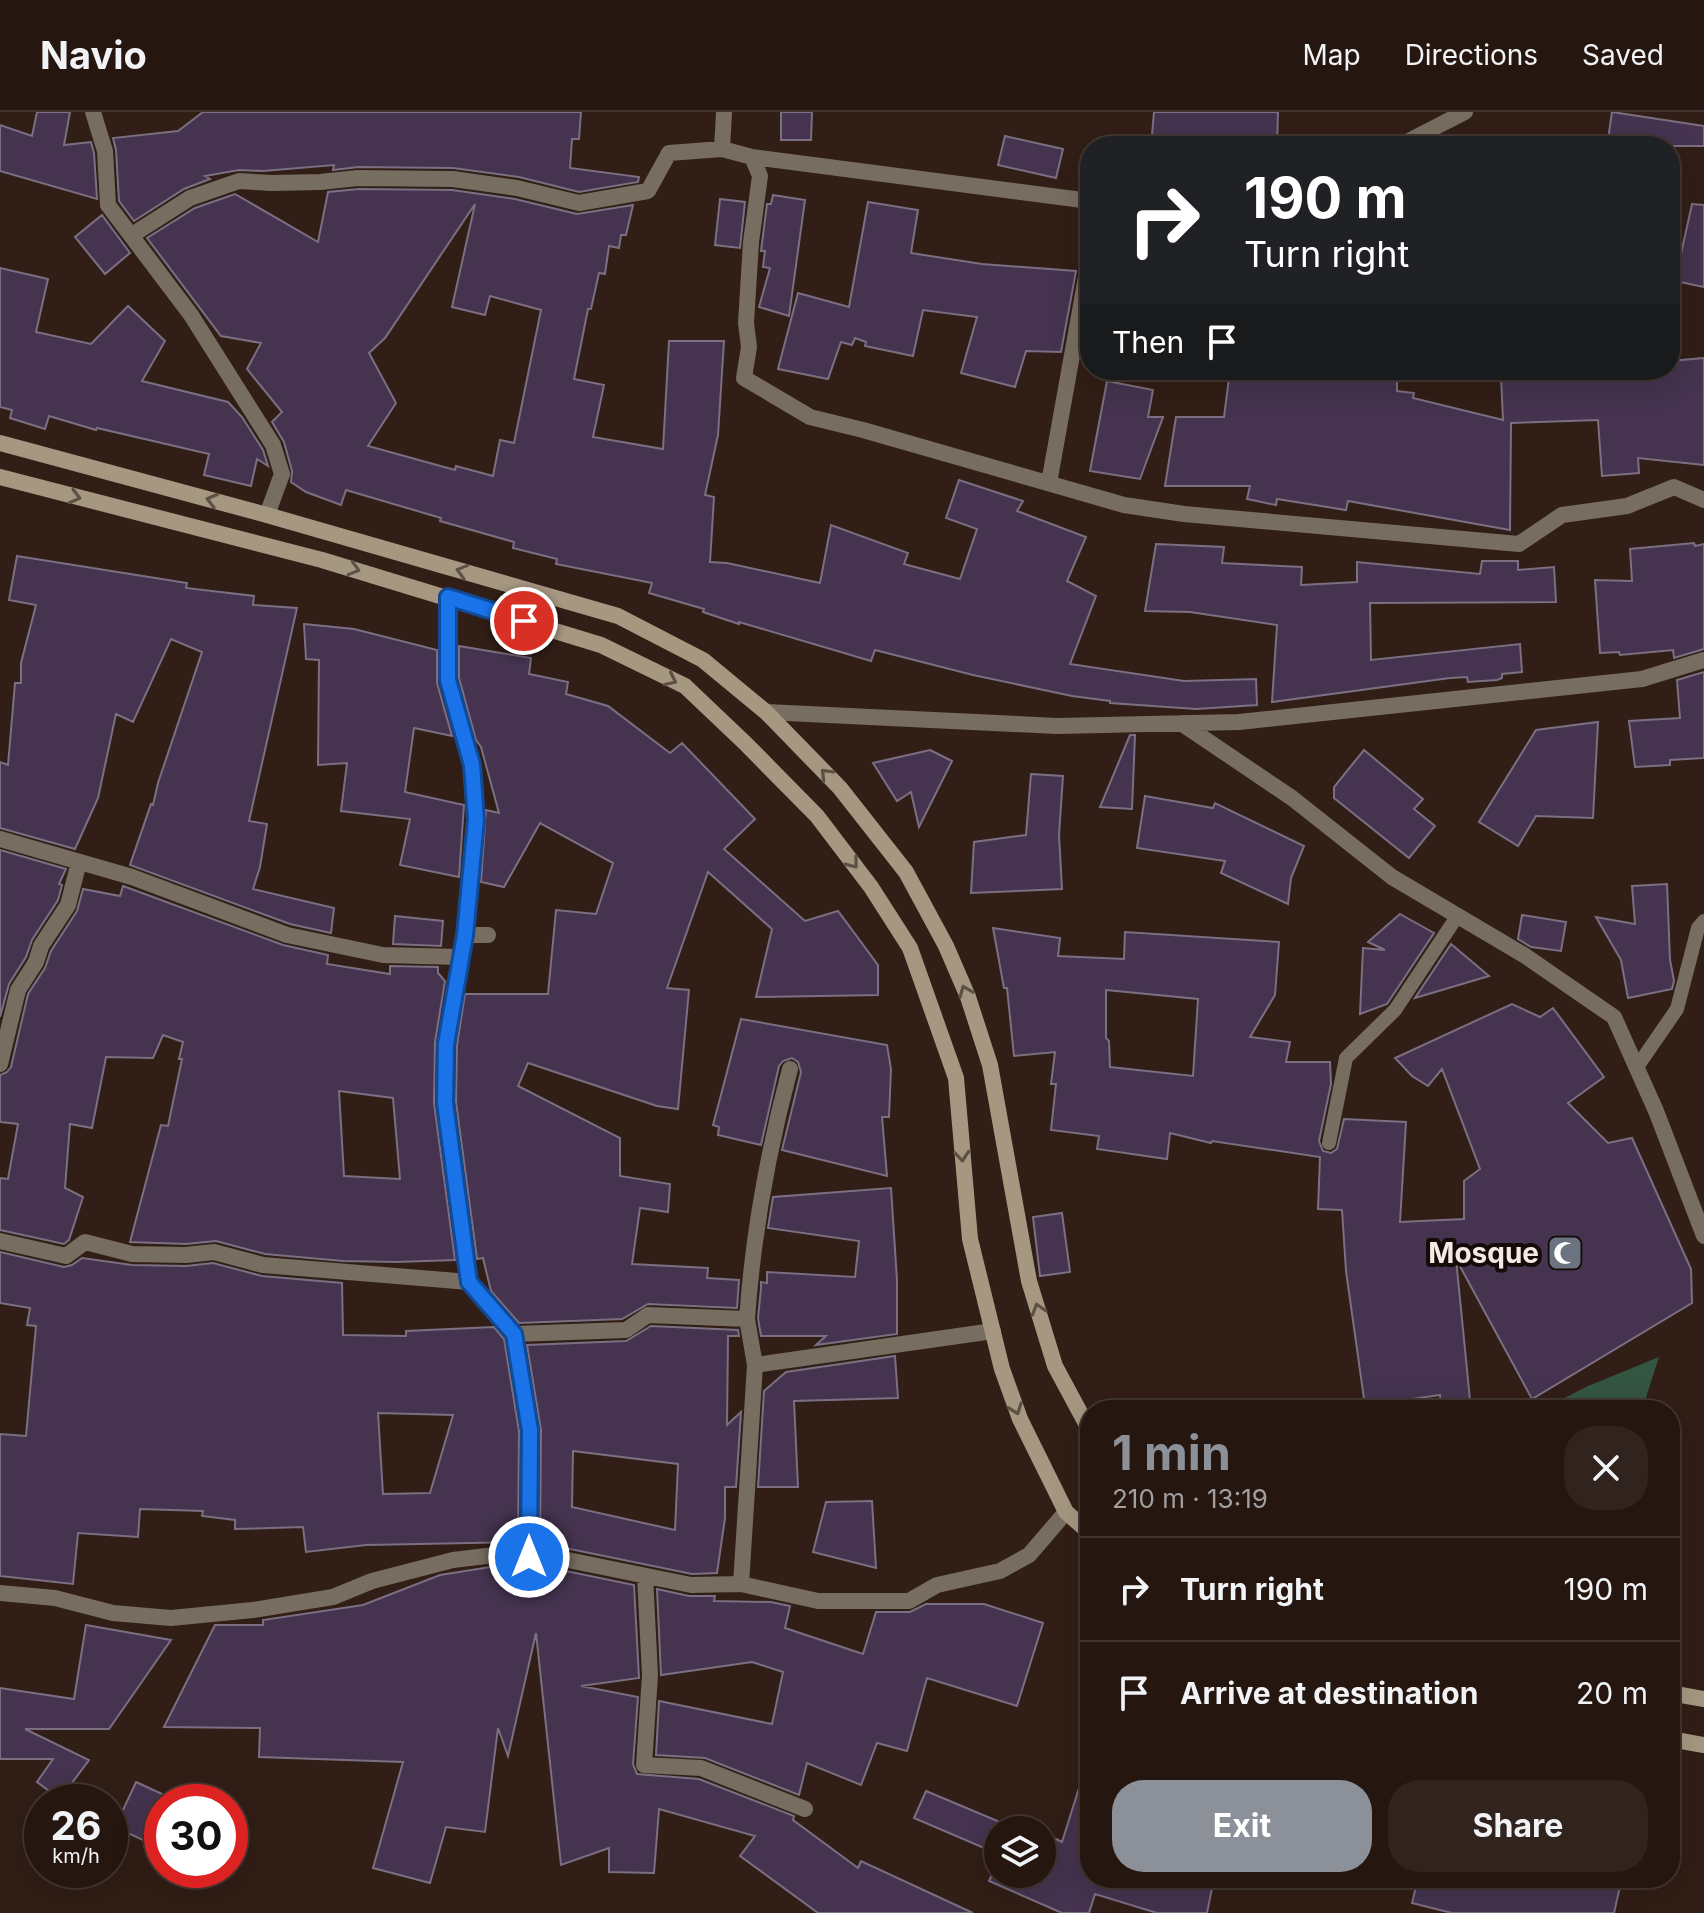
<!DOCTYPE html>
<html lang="en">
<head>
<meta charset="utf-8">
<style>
	:root { --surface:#251610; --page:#31231e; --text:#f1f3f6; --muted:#a39f9f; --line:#423530; --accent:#8c9099 }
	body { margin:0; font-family:Inter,sans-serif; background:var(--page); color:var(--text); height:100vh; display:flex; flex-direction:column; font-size:30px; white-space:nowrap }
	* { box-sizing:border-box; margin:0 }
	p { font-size:26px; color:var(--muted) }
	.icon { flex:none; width:44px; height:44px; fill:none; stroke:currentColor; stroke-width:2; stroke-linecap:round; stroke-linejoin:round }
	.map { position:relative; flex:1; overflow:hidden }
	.details { position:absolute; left:1080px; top:1288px; width:600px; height:488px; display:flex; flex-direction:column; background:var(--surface); border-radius:32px; box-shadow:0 8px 32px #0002,0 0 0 2px var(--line) }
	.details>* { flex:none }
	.banner { position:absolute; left:1080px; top:24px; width:600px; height:244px; border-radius:32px; box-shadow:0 8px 32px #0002,0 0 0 2px var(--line); background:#202124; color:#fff; overflow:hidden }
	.fabs { position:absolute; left:984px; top:1704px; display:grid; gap:16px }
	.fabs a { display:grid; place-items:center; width:72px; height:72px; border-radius:50%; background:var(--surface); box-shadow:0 8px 32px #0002,0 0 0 2px var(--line); font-size:40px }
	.speed { position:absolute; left:24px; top:1672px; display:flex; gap:16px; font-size:40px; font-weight:700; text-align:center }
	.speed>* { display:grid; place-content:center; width:104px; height:104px; border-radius:50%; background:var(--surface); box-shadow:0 8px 32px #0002,0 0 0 2px var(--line); line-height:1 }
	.speed small { font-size:20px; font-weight:400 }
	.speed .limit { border:12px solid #d22; background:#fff; color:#111 }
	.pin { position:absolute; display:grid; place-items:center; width:68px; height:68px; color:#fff; margin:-34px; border:4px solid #fff; border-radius:50%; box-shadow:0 2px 8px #0007 }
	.me { position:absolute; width:88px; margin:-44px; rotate:0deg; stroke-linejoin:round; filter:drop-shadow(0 0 6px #0008) }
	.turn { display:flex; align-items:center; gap:28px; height:168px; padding:0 32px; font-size:36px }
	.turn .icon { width:104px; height:104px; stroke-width:2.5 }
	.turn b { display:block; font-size:56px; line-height:68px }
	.then { display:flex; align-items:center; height:76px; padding:0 32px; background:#0003; gap:16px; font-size:30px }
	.round { display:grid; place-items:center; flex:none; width:84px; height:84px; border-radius:32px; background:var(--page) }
	.headline { display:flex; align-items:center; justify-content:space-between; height:136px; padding:0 32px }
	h1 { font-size:48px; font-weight:700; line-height:60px; color:var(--accent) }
	.cta { display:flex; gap:16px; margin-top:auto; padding:16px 32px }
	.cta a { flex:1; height:92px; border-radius:32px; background:var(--accent); color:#fff; font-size:32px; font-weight:700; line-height:92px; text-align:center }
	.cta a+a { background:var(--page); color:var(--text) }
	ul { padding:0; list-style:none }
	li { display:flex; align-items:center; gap:24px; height:104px; padding:0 32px; border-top:2px solid var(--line) }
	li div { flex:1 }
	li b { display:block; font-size:30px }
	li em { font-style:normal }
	header { display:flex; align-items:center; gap:48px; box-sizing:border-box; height:112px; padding:0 40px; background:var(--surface); border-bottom:2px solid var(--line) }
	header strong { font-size:38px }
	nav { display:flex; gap:44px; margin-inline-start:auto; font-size:28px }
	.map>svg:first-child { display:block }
</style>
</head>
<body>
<header>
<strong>Navio</strong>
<nav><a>Map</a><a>Directions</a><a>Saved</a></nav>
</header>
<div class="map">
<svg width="1704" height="1801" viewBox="0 0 1704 1801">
	<rect width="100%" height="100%" fill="#311e16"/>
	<path fill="#345541" d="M 1659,1245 L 1642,1298 L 1541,1298 L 1588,1274 Z"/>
	<path fill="#45334f" stroke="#7b6f82" stroke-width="2" fill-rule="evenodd" d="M 37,0 L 70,0 L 64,33 L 91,30 L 94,41 L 97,87 L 0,59 L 0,13 L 32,24 Z
		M 203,0 L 581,0 L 579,27 L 572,27 L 570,56 L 639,65 L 638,70 L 579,80 L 519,65 L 453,56 L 358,55 L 333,58 L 334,53 L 263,59 L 239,58 L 205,64 L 210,67 L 184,77 L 134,109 L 119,89 L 116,38 L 113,26 L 178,19 Z
		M 781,0 L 812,0 L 811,28 L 781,28 Z
		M 1154,0 L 1278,0 L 1277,34 L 1151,34 Z
		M 1612,0 L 1704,14 L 1704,34 L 1607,34 Z
		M 1005,24 L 1063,37 L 1056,66 L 998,53 Z
		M 359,77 L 452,78 L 515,87 L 577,102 L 633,93 L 626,123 L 621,123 L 619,136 L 609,134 L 605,162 L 599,161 L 591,197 L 588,197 L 574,267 L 604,273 L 593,325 L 663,337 L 669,229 L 724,229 L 718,323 L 705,383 L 714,385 L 710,450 L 727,451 L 820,471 L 831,413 L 908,441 L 904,452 L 960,467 L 977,417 L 946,406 L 959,368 L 1023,389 L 1017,399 L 1086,425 L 1067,469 L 1096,484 L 1070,552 L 1184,569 L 1256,567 L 1257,593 L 1196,597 L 1110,591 L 1110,589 L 1072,584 L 973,563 L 875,538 L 871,549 L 739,510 L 739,512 L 703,500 L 704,497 L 649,481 L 652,471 L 556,452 L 557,447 L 513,436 L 514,430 L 440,409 L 441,406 L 346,378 L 341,393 L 306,380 L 291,370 L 292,359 L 284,330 L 272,310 L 282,300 L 247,257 L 261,231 L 221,224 L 147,126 L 195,96 L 235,82 L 318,130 L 328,80 ZM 475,92 L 452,195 L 485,203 L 490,184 L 541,198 L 514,331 L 500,328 L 493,364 L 456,354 L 455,358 L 368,334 L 396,291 L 369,241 L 385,226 Z
		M 773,83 L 805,88 L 789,204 L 759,195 L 770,156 L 763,155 L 765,139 L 761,139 L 767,92 L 771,92 Z
		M 720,87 L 745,90 L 740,136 L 715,133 Z
		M 868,90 L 918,98 L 911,141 L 982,152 L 1076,159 L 1061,240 L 1026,239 L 1015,275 L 961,261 L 977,205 L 923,198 L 913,244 L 865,234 L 866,230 L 855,226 L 852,233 L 841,230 L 828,267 L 778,257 L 798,181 L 849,195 Z
		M 1692,92 L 1704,93 L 1704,175 L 1675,169 Z
		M 102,103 L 130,141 L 105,162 L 75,125 Z
		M 0,156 L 48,167 L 36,220 L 91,232 L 128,194 L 165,229 L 142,269 L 228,290 L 242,305 L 263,338 L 268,354 L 257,347 L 251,374 L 204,363 L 209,342 L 97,316 L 96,318 L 49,304 L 45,317 L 10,306 L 12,298 L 0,295 Z
		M 1704,246 L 1704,353 L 1638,346 L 1639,361 L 1602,364 L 1598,308 L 1511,311 L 1510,418 L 1348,389 L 1346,398 L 1277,387 L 1276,393 L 1247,387 L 1250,374 L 1165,374 L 1176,305 L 1224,305 L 1230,258 L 1397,258 L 1397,279 L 1414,281 L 1413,286 L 1503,308 L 1501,265 L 1595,263 L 1595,258 L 1670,258 L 1670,249 Z
		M 1107,269 L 1153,278 L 1148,305 L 1163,305 L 1140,367 L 1090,359 Z
		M 1694,431 L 1695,434 L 1704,432 L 1704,537 L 1674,546 L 1673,538 L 1620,543 L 1619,540 L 1600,541 L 1595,468 L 1632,469 L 1630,437 Z
		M 1156,432 L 1224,435 L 1222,451 L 1302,455 L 1301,473 L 1357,470 L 1357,450 L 1480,462 L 1482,449 L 1518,449 L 1518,458 L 1554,455 L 1556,490 L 1370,491 L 1371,548 L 1520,532 L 1522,560 L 1502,562 L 1502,566 L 1497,568 L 1468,570 L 1467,565 L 1450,566 L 1272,590 L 1277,513 L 1190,500 L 1145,499 Z
		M 17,444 L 168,468 L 187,471 L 186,476 L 254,484 L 253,493 L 297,496 L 249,709 L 267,712 L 260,755 L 253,777 L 334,796 L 331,821 L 290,812 L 130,753 L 151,692 L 153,693 L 158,671 L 202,540 L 171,527 L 133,610 L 116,602 L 98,686 L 75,737 L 0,716 L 0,650 L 8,653 L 15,571 L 21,571 L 21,551 L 36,493 L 9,488 Z
		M 304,512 L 354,517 L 437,538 L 437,571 L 452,624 L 414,616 L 405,680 L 464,693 L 459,765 L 400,753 L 410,707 L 341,699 L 347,651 L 318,653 L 319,548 L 306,547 Z
		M 459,534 L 531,546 L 529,562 L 568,570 L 566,582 L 608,594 L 670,641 L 682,631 L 755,707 L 724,737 L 805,809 L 838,799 L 878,853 L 878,883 L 756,885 L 772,817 L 708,760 L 667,876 L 689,878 L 678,997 L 657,994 L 528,951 L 518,974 L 620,1026 L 620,1064 L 670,1072 L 668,1100 L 640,1096 L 632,1152 L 708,1156 L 707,1166 L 739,1168 L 737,1196 L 648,1192 L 622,1207 L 519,1211 L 491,1179 L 483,1146 L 477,1147 L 456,990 L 457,933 L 465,882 L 548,882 L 556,798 L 596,802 L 613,751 L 540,711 L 504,775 L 481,770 L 486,698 L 499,701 L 481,635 L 476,628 L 459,566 Z
		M 1704,560 L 1704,646 L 1670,648 L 1670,653 L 1635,655 L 1629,609 L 1680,606 L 1677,568 Z
		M 1598,610 L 1593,706 L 1536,704 L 1518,734 L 1479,710 L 1536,618 Z
		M 1130,623 L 1135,623 L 1132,697 L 1100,695 Z
		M 930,638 L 952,649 L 919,715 L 911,680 L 897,689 L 873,651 Z
		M 1364,638 L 1423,687 L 1414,697 L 1435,714 L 1409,746 L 1334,686 L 1334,675 Z
		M 1031,662 L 1063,664 L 1059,723 L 1062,777 L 971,781 L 974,730 L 1026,723 Z
		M 1145,684 L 1213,696 L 1215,691 L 1304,734 L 1291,766 L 1288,792 L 1221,761 L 1225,749 L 1137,736 Z
		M 0,738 L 66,757 L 59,772 L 62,773 L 58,788 L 32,828 L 26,845 L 9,872 L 0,905 Z
		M 1667,772 L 1670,848 L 1674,869 L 1672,877 L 1628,886 L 1621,848 L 1596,805 L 1635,812 L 1632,774 Z
		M 123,774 L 283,833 L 328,843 L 327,852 L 390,862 L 390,854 L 438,855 L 438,861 L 445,869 L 435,930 L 434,991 L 455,1148 L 396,1150 L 343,1149 L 265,1142 L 216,1129 L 186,1132 L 130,1130 L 161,1013 L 168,1014 L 182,947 L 179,947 L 183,930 L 163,923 L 153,946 L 106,945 L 92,1016 L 70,1012 L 65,1076 L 83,1085 L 69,1128 L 64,1132 L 0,1118 L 0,1066 L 8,1067 L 18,1012 L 0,1010 L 0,963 L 7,960 L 11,955 L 28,882 L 45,856 L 51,839 L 77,799 L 83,777 L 120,784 ZM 339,979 L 393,986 L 400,1067 L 344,1064 Z
		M 1400,802 L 1434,821 L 1387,892 L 1360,902 L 1363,836 L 1385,838 L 1368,830 Z
		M 1522,803 L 1566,810 L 1561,839 L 1531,835 L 1518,827 Z
		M 395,804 L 443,809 L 441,834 L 393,832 Z
		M 993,816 L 1060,826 L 1058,844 L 1124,847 L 1125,820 L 1279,830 L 1275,883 L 1250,925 L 1290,930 L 1286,950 L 1330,950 L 1331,972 L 1319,1029 L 1323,1039 L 1331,1041 L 1337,1037 L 1344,1007 L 1406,1010 L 1400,1110 L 1464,1107 L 1464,1069 L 1480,1057 L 1442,957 L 1428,974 L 1412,964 L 1395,946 L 1512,892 L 1540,905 L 1553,896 L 1604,965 L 1568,991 L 1608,1031 L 1632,1026 L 1691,1157 L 1692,1191 L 1532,1287 L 1456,1147 L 1471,1298 L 1441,1298 L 1440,1283 L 1365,1294 L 1346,1159 L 1342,1098 L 1318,1097 L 1320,1045 L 1212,1029 L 1211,1031 L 1170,1021 L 1167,1047 L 1097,1037 L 1099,1024 L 1051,1018 L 1056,972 L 1051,972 L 1055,940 L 1014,944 L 1007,876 L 1004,876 ZM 1106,878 L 1198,887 L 1193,964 L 1110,955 L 1109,929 L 1106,926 Z
		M 1451,832 L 1489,864 L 1415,886 Z
		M 741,907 L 887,933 L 891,957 L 889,1005 L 882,1005 L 887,1064 L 782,1038 L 801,960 L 798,950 L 792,946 L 783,949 L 779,954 L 761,1033 L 718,1023 L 719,1015 L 713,1013 Z
		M 891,1076 L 897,1168 L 897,1222 L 816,1233 L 826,1224 L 761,1224 L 758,1206 L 761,1176 L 761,1170 L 767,1171 L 767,1160 L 855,1165 L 859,1129 L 768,1116 L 773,1085 Z
		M 1062,1101 L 1070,1160 L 1040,1164 L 1033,1105 Z
		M 0,1140 L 64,1155 L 72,1153 L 82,1146 L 132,1153 L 186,1154 L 213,1151 L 262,1164 L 342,1171 L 343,1223 L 406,1224 L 406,1219 L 494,1215 L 504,1227 L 519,1319 L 518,1430 L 366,1433 L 306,1440 L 303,1415 L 235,1417 L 235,1408 L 202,1404 L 203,1399 L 140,1397 L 138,1425 L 78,1421 L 73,1472 L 0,1464 L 0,1322 L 26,1324 L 36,1214 L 27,1213 L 30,1196 L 0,1191 ZM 378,1301 L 453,1303 L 430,1381 L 383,1382 Z
		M 651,1214 L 738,1218 L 739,1224 L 728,1224 L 727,1313 L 741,1300 L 736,1375 L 725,1375 L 725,1406 L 717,1461 L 692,1462 L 570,1437 L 540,1434 L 541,1318 L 527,1233 L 626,1229 ZM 573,1339 L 678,1352 L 675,1418 L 572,1395 Z
		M 895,1244 L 898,1286 L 794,1289 L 798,1375 L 758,1375 L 764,1279 L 786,1260 Z
		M 872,1389 L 876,1456 L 813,1440 L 826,1390 Z
		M 503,1453 L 566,1459 L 634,1473 L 639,1566 L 581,1574 L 638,1585 L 633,1652 L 637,1662 L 699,1667 L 794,1704 L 793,1708 L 858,1756 L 861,1749 L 973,1801 L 818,1801 L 740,1744 L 755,1724 L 659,1697 L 654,1761 L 609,1760 L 609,1736 L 561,1753 L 536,1521 L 508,1644 L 498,1616 L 485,1720 L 446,1715 L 430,1771 L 373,1756 L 403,1650 L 259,1645 L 260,1616 L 164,1615 L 215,1513 L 263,1513 L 263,1508 L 363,1493 L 440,1463 Z
		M 657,1477 L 689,1484 L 715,1484 L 714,1489 L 771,1490 L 790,1494 L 785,1516 L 863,1542 L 876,1500 L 910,1500 L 926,1492 L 984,1492 L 1043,1511 L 1017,1594 L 927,1566 L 907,1639 L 877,1631 L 861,1673 L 807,1651 L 799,1683 L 705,1646 L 656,1643 L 659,1589 L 772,1612 L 783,1560 L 752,1550 L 661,1563 Z
		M 86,1513 L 171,1528 L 109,1617 L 25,1617 L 89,1648 L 60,1687 L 37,1670 L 53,1647 L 0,1647 L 0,1576 L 74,1587 Z
		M 1084,1660 L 1090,1661 L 1090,1766 L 1185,1766 L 1213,1771 L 1207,1801 L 1157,1801 L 1095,1782 L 1089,1801 L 1062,1801 L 989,1769 L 998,1750 L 998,1762 L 1042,1762 L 1042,1720 L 1062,1730 Z
		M 136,1670 L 162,1682 L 162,1737 L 115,1715 Z
		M 926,1679 L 1014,1716 L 1017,1709 L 1037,1718 L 998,1718 L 998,1742 L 914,1706 Z
		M 1418,1766 L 1622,1766 L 1614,1801 L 1452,1801 L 1412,1791 Z"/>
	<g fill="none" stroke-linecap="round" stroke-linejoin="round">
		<path stroke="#776d60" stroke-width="14" d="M 1637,955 L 1677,897 L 1698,816 L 1704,809
			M 1329,1031 L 1346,946 L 1395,898 L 1458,803"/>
		<path stroke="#776d60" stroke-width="16" d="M 93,0 L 105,39 L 108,93 L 191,203 L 273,333 L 282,362 L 267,403
			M 1399,34 L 1465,0
			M 722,37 L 724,0
			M 752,45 L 760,64 L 751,130 L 746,211 L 749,235 L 744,266 L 810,305 L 863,318 L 1124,393 L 1184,402 L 1519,432 L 1562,403 L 1627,394 L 1674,375 L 1704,388
			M 132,123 L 190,86 L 239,69 L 272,71 L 320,70 L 358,66 L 453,67 L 517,76 L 579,91 L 648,79 L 669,41 L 722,37 L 752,45 L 1090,89
			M 1049,371 L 1090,143
			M 448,485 L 448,568 L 472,653 L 476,708 L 465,823
			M 766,600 L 1057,614 L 1239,610 L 1642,567 L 1704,548
			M 1181,611 L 1292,686 L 1392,765 L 1524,843 L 1614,905 L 1656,999 L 1704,1124
			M 0,727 L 132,765 L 287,823 L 383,843 L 460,845 L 465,823 L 488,823
			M 460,845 L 446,932 L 445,991 L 469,1170 L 514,1222 L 626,1218 L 648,1203 L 747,1207 L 755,1253
			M 0,952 L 18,878 L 36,850 L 41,834 L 68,793 L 79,750
			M 0,1129 L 66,1144 L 85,1130 L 132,1142 L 186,1143 L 214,1140 L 263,1153 L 469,1170
			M 747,1207 C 753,1122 768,1039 790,957
			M 514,1222 L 530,1318 L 529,1445
			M 645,1464 L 650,1563 L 644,1653 L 701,1656 L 805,1697
			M 741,1472 L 755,1253 L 993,1219
			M 0,1481 L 55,1486 L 113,1501 L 171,1506 L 253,1498 L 333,1485 L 372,1469 L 453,1448 L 503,1442 L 568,1448 L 691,1473 L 741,1472 L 818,1489 L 909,1489 L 937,1473 L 1000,1459 L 1029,1443 L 1066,1400"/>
		<path stroke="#a69781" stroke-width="16" d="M 0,331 L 267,403 L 618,504 L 703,548 L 766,600 L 840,676 L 906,760 L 946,834 L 968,885 L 990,953 L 1029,1169 L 1055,1254 L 1090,1319
			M 0,365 L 322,448 L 601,533 L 685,574 L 745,631 L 817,704 L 871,775 L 910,836 L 956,966 L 970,1127 L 1002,1257 L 1020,1307 L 1066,1400 L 1090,1421
			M 1670,1581 L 1704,1587
			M 1670,1627 L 1704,1633"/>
	</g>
	<defs><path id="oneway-chevron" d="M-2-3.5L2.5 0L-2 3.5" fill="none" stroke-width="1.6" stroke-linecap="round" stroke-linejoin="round" transform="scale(2)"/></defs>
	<g stroke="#5c5144">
		<use href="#oneway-chevron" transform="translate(75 385) rotate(15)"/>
		<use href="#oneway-chevron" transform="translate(212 388) rotate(-165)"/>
		<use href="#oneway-chevron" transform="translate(354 457) rotate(16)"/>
		<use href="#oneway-chevron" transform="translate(462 459) rotate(-164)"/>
		<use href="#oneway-chevron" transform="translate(671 568) rotate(26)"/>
		<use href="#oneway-chevron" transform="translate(826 662) rotate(-134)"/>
		<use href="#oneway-chevron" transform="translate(853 751) rotate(52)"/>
		<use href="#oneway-chevron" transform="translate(965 879) rotate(-112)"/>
		<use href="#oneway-chevron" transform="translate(962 1044) rotate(85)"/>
		<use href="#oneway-chevron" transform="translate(1038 1197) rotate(-107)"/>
		<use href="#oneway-chevron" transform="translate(1016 1297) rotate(70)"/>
	</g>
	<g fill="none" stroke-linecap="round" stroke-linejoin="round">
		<defs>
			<path id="route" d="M 524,509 L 448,485 L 448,568 L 472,653 L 476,708 L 465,823 L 446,932 L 445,991 L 469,1170 L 514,1222 L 530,1318 L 529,1445"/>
		</defs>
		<use href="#route" stroke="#114b97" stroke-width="20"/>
		<use href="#route" stroke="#1a73e8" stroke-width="14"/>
	</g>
	<defs>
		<symbol id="mosque-square" viewBox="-11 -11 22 22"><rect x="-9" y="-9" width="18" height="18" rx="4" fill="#6b7280" stroke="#130b07"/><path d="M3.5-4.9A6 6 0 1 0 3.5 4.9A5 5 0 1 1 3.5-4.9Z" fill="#fff"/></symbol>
	</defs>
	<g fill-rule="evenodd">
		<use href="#mosque-square" x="1545" y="1121" width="40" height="40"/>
	</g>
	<g text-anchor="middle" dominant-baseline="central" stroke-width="8" stroke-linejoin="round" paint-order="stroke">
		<g font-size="28" font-weight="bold" fill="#f6e8e3" stroke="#130b07" text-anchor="end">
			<text x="1539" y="1141">Mosque</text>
		</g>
	</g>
</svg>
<div class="fabs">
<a><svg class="icon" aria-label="layers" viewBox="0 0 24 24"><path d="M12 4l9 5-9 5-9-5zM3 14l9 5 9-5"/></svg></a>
</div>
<div class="speed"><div>26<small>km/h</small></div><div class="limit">30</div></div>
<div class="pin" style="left:524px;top:509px;background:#d93025"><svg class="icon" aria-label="arrive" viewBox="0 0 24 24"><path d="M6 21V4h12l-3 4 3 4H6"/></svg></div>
<svg class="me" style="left:529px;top:1445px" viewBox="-20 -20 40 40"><circle r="17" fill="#1a73e8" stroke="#fff" stroke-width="3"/><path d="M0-11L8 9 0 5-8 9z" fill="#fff"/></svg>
<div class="banner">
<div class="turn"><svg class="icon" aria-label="right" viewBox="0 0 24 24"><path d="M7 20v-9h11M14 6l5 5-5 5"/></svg><div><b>190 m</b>Turn right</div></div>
<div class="then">Then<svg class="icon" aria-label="arrive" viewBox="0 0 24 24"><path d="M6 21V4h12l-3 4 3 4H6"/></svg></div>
</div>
<section class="details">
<div class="headline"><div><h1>1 min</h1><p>210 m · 13:19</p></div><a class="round"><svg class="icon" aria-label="close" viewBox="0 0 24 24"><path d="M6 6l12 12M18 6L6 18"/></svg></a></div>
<ul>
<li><svg class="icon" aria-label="right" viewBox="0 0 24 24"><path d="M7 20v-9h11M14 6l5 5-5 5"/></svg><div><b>Turn right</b></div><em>190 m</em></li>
<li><svg class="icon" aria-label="arrive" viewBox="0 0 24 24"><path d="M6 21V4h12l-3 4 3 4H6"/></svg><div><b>Arrive at destination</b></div><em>20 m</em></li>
</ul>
<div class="cta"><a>Exit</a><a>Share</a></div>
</section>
</div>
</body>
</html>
